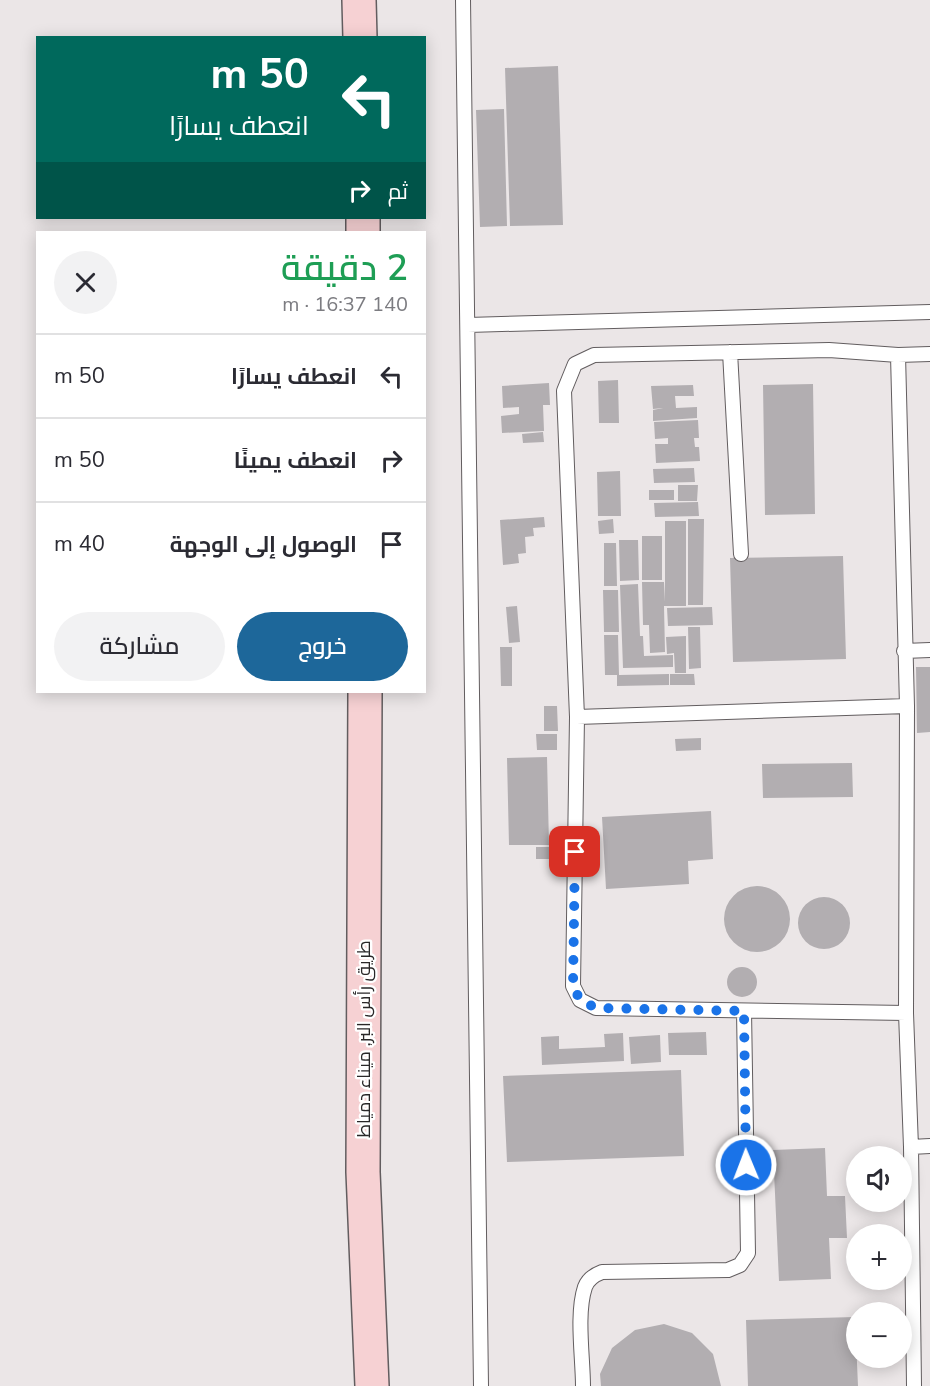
<!DOCTYPE html>
<html lang="ar">
<head>
<meta charset="utf-8">
<style>
	:root { --surface:#fff; --page:#f2f2f3; --text:#2b2b33; --muted:#7c7c81; --line:#e1e1e2; --accent:#1d679a }
	body { margin:0; font-family:"Nunito Sans",Cairo,sans-serif; background:var(--page); color:var(--text); direction:rtl; height:100vh; display:flex; flex-direction:column; font-size:22px; white-space:nowrap }
	* { box-sizing:border-box; margin:0 }
	p { font-size:20px; color:var(--muted) }
	.icon { flex:none; width:33px; height:33px; fill:none; stroke:currentColor; stroke-width:2; stroke-linecap:round; stroke-linejoin:round }
	.map { position:relative; flex:1; overflow:hidden; direction:ltr }
	.panel { position:absolute; left:36px; top:231px; width:390px; height:462px; display:flex; flex-direction:column; background:var(--surface); border-radius:0px; box-shadow:0 3px 15px #0003; direction:rtl }
	.panel>* { flex:none }
	.banner { position:absolute; left:36px; top:36px; width:390px; height:183px; border-radius:0px; box-shadow:0 3px 15px #0003; direction:rtl; background:#00695c; color:#fff; overflow:hidden }
	.controls { position:absolute; left:846px; top:1146px; display:grid; gap:12px }
	.controls a { display:grid; place-items:center; width:66px; height:66px; border-radius:50%; background:var(--surface); box-shadow:0 3px 15px #0003; font-size:30px }
	.pin { position:absolute; display:grid; place-items:center; width:51px; height:51px; color:#fff; margin:-26px; border-radius:12px; box-shadow:0 3px 9px #0006 }
	.me { position:absolute; width:66px; margin:-33px; rotate:359deg; stroke-linejoin:round; filter:drop-shadow(0 0 4px #0008) }
	.turn { display:flex; align-items:center; gap:21px; height:126px; padding:0 18px; font-size:27px }
	.turn .icon { width:78px; height:78px; stroke-width:2.5 }
	.turn b { display:block; font-size:42px; line-height:51px }
	.then { display:flex; align-items:center; height:57px; padding:0 18px; background:#0003; gap:12px; font-size:22px }
	.round { display:grid; place-items:center; flex:none; width:63px; height:63px; border-radius:32px; background:var(--page) }
	.head { display:flex; align-items:center; justify-content:space-between; height:102px; padding:0 18px }
	h1 { font-size:36px; font-weight:600; line-height:45px; color:#1e9e55 }
	.primary-button { display:flex; gap:12px; margin-top:auto; padding:12px 18px }
	.primary-button a { flex:1; height:69px; border-radius:36px; background:var(--accent); color:#fff; font-size:24px; font-weight:600; line-height:69px; text-align:center }
	.primary-button a+a { background:var(--page); color:var(--text) }
	ul { padding:0; list-style:none }
	li { display:flex; align-items:center; gap:18px; height:84px; padding:0 18px; border-top:2px solid var(--line) }
	li div { flex:1 }
	li b { display:block; font-size:22px }
	li em { font-style:normal }
	.map>svg:first-child { display:block }
</style>
</head>
<body>
<div class="map">
<svg width="930" height="1386" viewBox="0 0 930 1386">
	<rect width="100%" height="100%" fill="#ebe6e7"/>
	<path fill="#b2aeb1" d="M 558,66 L 563,225 L 510,226 L 505,68 Z
		M 504,109 L 507,226 L 480,227 L 476,110 Z
		M 618,380 L 619,423 L 599,423 L 598,381 Z
		M 549,383 L 550,405 L 543,405 L 544,431 L 502,433 L 501,416 L 519,414 L 519,407 L 503,408 L 502,386 Z
		M 813,384 L 815,514 L 765,515 L 763,385 Z
		M 693,385 L 694,396 L 675,396 L 676,408 L 697,407 L 697,418 L 653,421 L 653,410 L 663,408 L 653,409 L 651,386 Z
		M 698,420 L 699,438 L 694,438 L 695,447 L 699,447 L 700,461 L 656,463 L 655,444 L 668,444 L 668,438 L 655,439 L 654,422 Z
		M 543,432 L 544,442 L 523,443 L 522,434 Z
		M 694,468 L 695,482 L 654,483 L 653,469 Z
		M 620,471 L 621,516 L 598,516 L 597,472 Z
		M 678,485 L 698,485 L 697,501 L 678,501 Z
		M 649,490 L 674,490 L 674,500 L 649,500 Z
		M 698,502 L 699,516 L 655,517 L 654,503 Z
		M 544,517 L 545,527 L 533,528 L 534,536 L 525,537 L 526,553 L 518,554 L 519,563 L 503,565 L 500,520 Z
		M 613,519 L 614,533 L 599,534 L 598,521 Z
		M 688,519 L 704,519 L 703,605 L 688,605 Z
		M 665,521 L 686,521 L 686,606 L 664,606 L 665,652 L 650,653 L 649,625 L 643,625 L 642,582 L 664,582 L 665,602 Z
		M 642,536 L 662,536 L 662,580 L 642,580 Z
		M 619,540 L 638,540 L 639,580 L 620,581 Z
		M 604,543 L 616,543 L 617,586 L 604,586 Z
		M 843,556 L 846,659 L 733,662 L 730,558 Z
		M 638,584 L 640,636 L 643,636 L 644,656 L 673,655 L 673,667 L 623,668 L 620,585 Z
		M 603,590 L 618,590 L 619,632 L 604,632 Z
		M 517,606 L 520,642 L 509,643 L 506,607 Z
		M 712,607 L 713,625 L 668,626 L 667,608 Z
		M 688,627 L 700,627 L 701,668 L 689,669 Z
		M 604,635 L 618,635 L 619,675 L 669,674 L 669,685 L 617,686 L 617,675 L 605,675 Z
		M 686,636 L 686,673 L 675,673 L 674,653 L 667,654 L 666,637 Z
		M 500,647 L 512,647 L 512,686 L 501,686 Z
		M 916,667 L 930,667 L 930,732 L 917,733 Z
		M 670,674 L 694,674 L 695,685 L 670,685 Z
		M 544,706 L 557,706 L 558,731 L 544,731 Z
		M 536,734 L 557,734 L 557,750 L 537,750 Z
		M 701,738 L 701,750 L 676,751 L 675,739 Z
		M 547,757 L 549,845 L 509,845 L 507,758 Z
		M 852,763 L 853,797 L 763,798 L 762,764 Z
		M 711,811 L 713,859 L 688,861 L 689,884 L 606,889 L 602,817 Z
		M 536,847 L 553,847 L 553,859 L 536,859 Z
		M724 919a33 33 0 1 1 66 0a33 33 0 1 1-66 0Z
		M798 923a26 26 0 1 1 52 0a26 26 0 1 1-52 0Z
		M727 982a15 15 0 1 1 30 0a15 15 0 1 1-30 0Z
		M 706,1032 L 707,1055 L 669,1055 L 668,1033 Z
		M 623,1033 L 624,1061 L 542,1065 L 541,1037 L 559,1036 L 559,1049 L 605,1047 L 604,1034 Z
		M 660,1035 L 661,1062 L 631,1064 L 629,1037 Z
		M 681,1070 L 684,1156 L 507,1162 L 503,1076 Z
		M 825,1148 L 827,1196 L 845,1196 L 847,1238 L 829,1238 L 831,1279 L 779,1281 L 773,1150 Z
		M 855,1317 L 858,1386 L 748,1386 L 746,1320 Z
		M 664,1324 L 692,1333 L 713,1354 L 721,1386 L 601,1386 L 600,1374 L 612,1348 L 635,1330 Z"/>
	<g fill="none" stroke-linecap="round" stroke-linejoin="round">
		<defs>
			<path id="lane" d="M 463,0 L 481,1386
				M 468,325 L 930,312
				M 730,352 L 741,554
				M 898,355 L 907,706 L 906,1013 L 911,1147 L 914,1386
				M 904,651 L 930,650
				M 577,717 L 907,706
				M 906,1013 L 596,1008 L 580,1000 L 573,986 L 577,717 L 564,391 L 575,364 L 594,355 L 829,350 L 898,355 L 930,354
				M 911,1147 L 930,1146
				M 583,1386 C 583,1358 576,1314 585,1287 C 588,1279 594,1275 602,1272 L 728,1270 L 740,1265 L 748,1253 L 744,1011"/>
			<path id="secondary" d="M 359,0 L 360,38
				M 363,218 L 363,232
				M 365,692 L 363,1172 L 372,1386"/>
		</defs>
		<use href="#lane" stroke="#625d5f" stroke-width="16"/>
		<use href="#secondary" stroke="#625d5f" stroke-width="36"/>
		<use href="#lane" stroke="#fff" stroke-width="14"/>
		<use href="#secondary" stroke="#f6d1d3" stroke-width="33"/>
	</g>
	<g fill="none" stroke-linecap="round" stroke-linejoin="round">
		<path stroke="#1a73e8" stroke-width="10" stroke-dasharray="0 18" d="M 575,852 L 573,986 L 580,1000 L 596,1008 L 744,1011 L 746,1165"/>
	</g>
	<g text-anchor="middle" dominant-baseline="central" stroke-width="4.5" stroke-linejoin="round" paint-order="stroke">
		<g font-size="18" fill="#292728" stroke="#fff">
			<text transform="translate(364 1039) rotate(-90)">طريق رأس البر, ميناء دمياط</text>
		</g>
	</g>
</svg>
<div class="controls">
<a><svg class="icon" aria-label="sound" viewBox="0 0 24 24"><path d="M4 9h4l5-4v14l-5-4H4zM17 9q2 3 0 6"/></svg></a>
<a>+</a>
<a>−</a>
</div>
<div class="pin" style="left:575px;top:852px;background:#d93025"><svg class="icon" aria-label="arrive" viewBox="0 0 24 24"><path d="M6 21V4h12l-3 4 3 4H6"/></svg></div>
<svg class="me" style="left:746px;top:1165px" viewBox="-20 -20 40 40"><circle r="17" fill="#1a73e8" stroke="#fff" stroke-width="3"/><path d="M0-11L8 9 0 5-8 9z" fill="#fff"/></svg>
<div class="banner">
<div class="turn"><svg class="icon" aria-label="left" viewBox="0 0 24 24"><path d="M17 20v-9H6M10 6l-5 5 5 5"/></svg><div><b>50 m</b>انعطف يسارًا</div></div>
<div class="then">ثم<svg class="icon" aria-label="right" viewBox="0 0 24 24"><path d="M7 20v-9h11M14 6l5 5-5 5"/></svg></div>
</div>
<section class="panel">
<div class="head"><div><h1>2 دقيقة</h1><p>140 m · 16:37</p></div><a class="round"><svg class="icon" aria-label="close" viewBox="0 0 24 24"><path d="M6 6l12 12M18 6L6 18"/></svg></a></div>
<ul>
<li><svg class="icon" aria-label="left" viewBox="0 0 24 24"><path d="M17 20v-9H6M10 6l-5 5 5 5"/></svg><div><b>انعطف يسارًا</b></div><em>50 m</em></li>
<li><svg class="icon" aria-label="right" viewBox="0 0 24 24"><path d="M7 20v-9h11M14 6l5 5-5 5"/></svg><div><b>انعطف يمينًا</b></div><em>50 m</em></li>
<li><svg class="icon" aria-label="arrive" viewBox="0 0 24 24"><path d="M6 21V4h12l-3 4 3 4H6"/></svg><div><b>الوصول إلى الوجهة</b></div><em>40 m</em></li>
</ul>
<div class="primary-button"><a>خروج</a><a>مشاركة</a></div>
</section>
</div>
</body>
</html>
